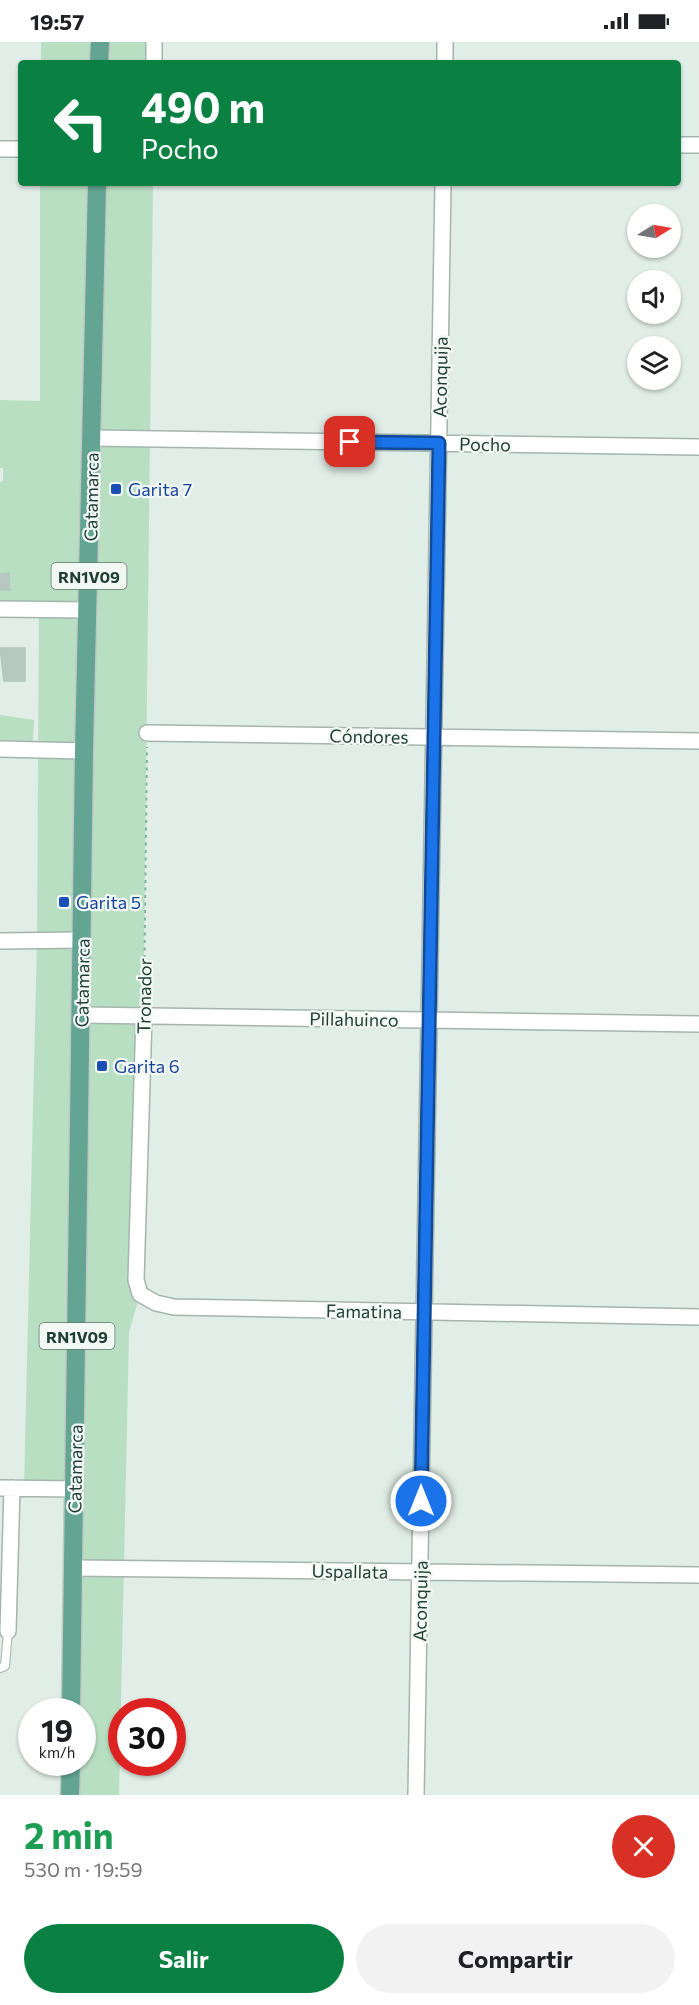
<!DOCTYPE html>
<html lang="es">
<head>
<meta charset="utf-8">
<style>
	:root { --surface:#fff; --page:#f2f2f2; --text:#202124; --muted:#757577; --accent:#0b8043 }
	body { margin:0; font-family:Commissioner,sans-serif; background:var(--page); color:var(--text); height:100vh; display:flex; flex-direction:column; font-size:22px; white-space:nowrap }
	* { box-sizing:border-box; margin:0 }
	p { font-size:20px; color:var(--muted) }
	.icon { flex:none; width:33px; height:33px; fill:none; stroke:currentColor; stroke-width:2; stroke-linecap:round; stroke-linejoin:round }
	.map { position:relative; height:1753px; overflow:hidden }
	.details { display:flex; flex-direction:column; background:var(--surface); flex:1 }
	.details>* { flex:none }
	.top-card { position:absolute; left:18px; top:18px; width:663px; height:126px; border-radius:6px; box-shadow:0 2px 4px #0004; background:#0b8043; color:#fff; overflow:hidden }
	.needle { width:39px; rotate:79deg }
	.tools { position:absolute; left:627px; top:162px; display:grid; gap:12px }
	.tools a { display:grid; place-items:center; width:54px; height:54px; border-radius:50%; background:var(--surface); box-shadow:0 2px 4px #0004; font-size:30px }
	.speed { position:absolute; left:18px; top:1656px; display:flex; gap:12px; font-size:30px; font-weight:700; text-align:center }
	.speed>* { display:grid; place-content:center; width:78px; height:78px; border-radius:50%; background:var(--surface); box-shadow:0 2px 4px #0004; line-height:1 }
	.speed small { font-size:15px; font-weight:400 }
	.speed .limit { border:9px solid #d22; background:#fff; color:#111 }
	.pin { position:absolute; display:grid; place-items:center; width:51px; height:51px; color:#fff; margin:-26px; border-radius:12px; box-shadow:0 3px 9px #0006 }
	.me { position:absolute; width:66px; margin:-33px; rotate:0deg; stroke-linejoin:round; filter:drop-shadow(0 0 4px #0008) }
	.turn { display:flex; align-items:center; gap:21px; height:126px; padding:0 24px; font-size:27px }
	.turn .icon { width:78px; height:78px; stroke-width:2.5 }
	.turn b { display:block; font-size:42px; line-height:51px }
	.round { display:grid; place-items:center; flex:none; width:63px; height:63px; border-radius:32px; background:var(--page) }
	.summary { display:flex; align-items:center; justify-content:space-between; height:102px; padding:0 24px }
	h1 { font-size:36px; font-weight:700; line-height:45px; color:#1e9e55 }
	.primary-button { display:flex; gap:12px; margin-top:auto; padding:12px 24px }
	.primary-button a { flex:1; height:69px; border-radius:36px; background:var(--accent); color:#fff; font-size:24px; font-weight:700; line-height:69px; text-align:center }
	.primary-button a+a { background:var(--page); color:var(--text) }
	.status { display:flex; justify-content:space-between; align-items:center; height:42px; padding:0 30px; background:var(--surface); direction:ltr }
	.status svg { height:16px; fill:currentColor }
	.map>svg:first-child { display:block }
</style>
</head>
<body>
<div class="status"><b>19:57</b><svg viewBox="0 0 49 12"><path d="M0 12V9h3v3zM5 12V6h3v6zM10 12V3h3v9zM15 12V0h3v12zM26 1h20v11H26zM47 4h2v5h-2z"/></svg></div>
<div class="map">
<svg width="699" height="1753" viewBox="0 0 699 1753">
	<rect width="100%" height="100%" fill="#e1ede7"/>
	<path fill="#b9dfc2" d="M 41,0 L 154,0 L 154,21 L 41,21 Z
		M 40,141 L 153,141 L 140,1252 L 129,1290 L 119,1753 L 70,1753 L 71,1721 L 82,1720 L 82,1670 L 71,1669 L 75,1447 L 24,1446 L 37,899 L 39,562 L 0,561 L 0,548 L 10,547 L 9,532 L 0,532 L 0,440 L 3,439 L 3,426 L 0,426 L 0,358 L 40,359 Z
		M 0,673 L 34,678 L 33,699 L 0,698 Z"/>
	<path fill="#b6c8c0" stroke="#b3c7be" stroke-width="1.5" d="M 9,531 L 10,548 L 0,548 L 0,532 Z
		M 0,606 L 25,606 L 25,639 L 4,639 Z"/>
	<g fill="none" stroke-linecap="round" stroke-linejoin="round">
		<defs>
			<path id="lane" d="M 0,1626 L 5,1624 L 8,1589"/>
			<path id="street" d="M 154,21 L 154,0
				M 445,21 L 445,0
				M 678,103 L 699,103
				M 0,107 L 21,107
				M 92,396 L 699,405
				M 0,567 L 88,568
				M 147,691 L 699,699
				M 0,707 L 84,709
				M 0,899 L 83,898
				M 82,973 L 699,982
				M 144,974 L 136,1238 L 140,1252 L 156,1261 L 174,1265 L 699,1275
				M 0,1446 L 75,1447
				M 74,1526 L 699,1533
				M 8,1589 L 12,1446
				M 416,1753 L 443,141"/>
			<path id="primary" d="M 99,21 L 100,0
				M 71,1670 L 84,709 L 97,141
				M 70,1753 L 71,1720"/>
		</defs>
		<use href="#lane" stroke="#a3b5ae" stroke-width="10"/>
		<use href="#street" stroke="#a3b5ae" stroke-width="18"/>
		<use href="#primary" stroke="#c1c9c6" stroke-width="21"/>
		<path stroke="#80b2a1" stroke-width="2" stroke-dasharray="3 4.5" stroke-linecap="butt" d="M 144,961 L 147,705"/>
		<use href="#lane" stroke="#fff" stroke-width="8"/>
		<use href="#street" stroke="#fff" stroke-width="15"/>
		<use href="#primary" stroke="#63a592" stroke-width="18"/>
	</g>
	<g fill="none" stroke-linecap="round" stroke-linejoin="round">
		<defs>
			<path id="route" d="M 350,400 L 439,401 L 421,1459"/>
		</defs>
		<use href="#route" stroke="#114b97" stroke-width="15"/>
		<use href="#route" stroke="#1a73e8" stroke-width="10"/>
	</g>
	<g fill="#1a4fb4" stroke="#f2f9f5" stroke-width="2">
		<rect x="110" y="441" width="12" height="12" rx="3"/>
		<rect x="58" y="854" width="12" height="12" rx="3"/>
		<rect x="96" y="1018" width="12" height="12" rx="3"/>
	</g>
	<g text-anchor="middle" dominant-baseline="central" stroke-width="4.5" stroke-linejoin="round" paint-order="stroke">
		<g fill="#f2f9f5" stroke="#5f766f" stroke-width="1.5">
			<rect x="51.5" y="521" width="75" height="26" rx="4.5"/>
			<rect x="39.5" y="1281" width="75" height="26" rx="4.5"/>
		</g>
		<g font-size="16" font-weight="bold" fill="#203e35">
			<text x="89" y="534">RN1V09</text>
			<text x="77" y="1294">RN1V09</text>
		</g>
		<g font-size="18" fill="#203e35" stroke="#f2f9f5">
			<text transform="translate(440 335) rotate(-89)">Aconquija</text>
			<text transform="translate(485 402) rotate(1)">Pocho</text>
			<text transform="translate(91 455) rotate(-89)">Catamarca</text>
			<text transform="translate(369 694) rotate(1)">Cóndores</text>
			<text transform="translate(82 941) rotate(-89)">Catamarca</text>
			<text transform="translate(144 954) rotate(-89)">Tronador</text>
			<text transform="translate(354 977) rotate(1)">Pillahuinco</text>
			<text transform="translate(364 1269) rotate(1)">Famatina</text>
			<text transform="translate(75 1427) rotate(-89)">Catamarca</text>
			<text transform="translate(350 1529) rotate(1)">Uspallata</text>
			<text transform="translate(420 1559) rotate(-89)">Aconquija</text>
		</g>
		<g font-size="18" fill="#164399" stroke="#f2f9f5" text-anchor="start">
			<text x="128" y="447">Garita 7</text>
			<text x="76" y="860">Garita 5</text>
			<text x="114" y="1024">Garita 6</text>
		</g>
	</g>
</svg>
<div class="tools">
<a><svg class="needle" viewBox="-14 -14 28 28"><path d="M0-13l5 13h-10z" fill="#e53935"/><path d="M0 13l5-13h-10z" fill="#757577"/></svg></a>
<a><svg class="icon" aria-label="sound" viewBox="0 0 24 24"><path d="M4 9h4l5-4v14l-5-4H4zM17 9q2 3 0 6"/></svg></a>
<a><svg class="icon" aria-label="layers" viewBox="0 0 24 24"><path d="M12 4l9 5-9 5-9-5zM3 14l9 5 9-5"/></svg></a>
</div>
<div class="speed"><div>19<small>km/h</small></div><div class="limit">30</div></div>
<div class="pin" style="left:350px;top:400px;background:#d93025"><svg class="icon" aria-label="arrive" viewBox="0 0 24 24"><path d="M6 21V4h12l-3 4 3 4H6"/></svg></div>
<svg class="me" style="left:421px;top:1459px" viewBox="-20 -20 40 40"><circle r="17" fill="#1a73e8" stroke="#fff" stroke-width="3"/><path d="M0-11L8 9 0 5-8 9z" fill="#fff"/></svg>
<div class="top-card">
<div class="turn"><svg class="icon" aria-label="left" viewBox="0 0 24 24"><path d="M17 20v-9H6M10 6l-5 5 5 5"/></svg><div><b>490 m</b>Pocho</div></div>
</div>
</div>
<section class="details">
<div class="summary"><div><h1>2 min</h1><p>530 m · 19:59</p></div><a class="round" style="background:#d93025;color:#fff"><svg class="icon" aria-label="close" viewBox="0 0 24 24"><path d="M6 6l12 12M18 6L6 18"/></svg></a></div>
<div class="primary-button"><a>Salir</a><a>Compartir</a></div>
</section>
</body>
</html>
